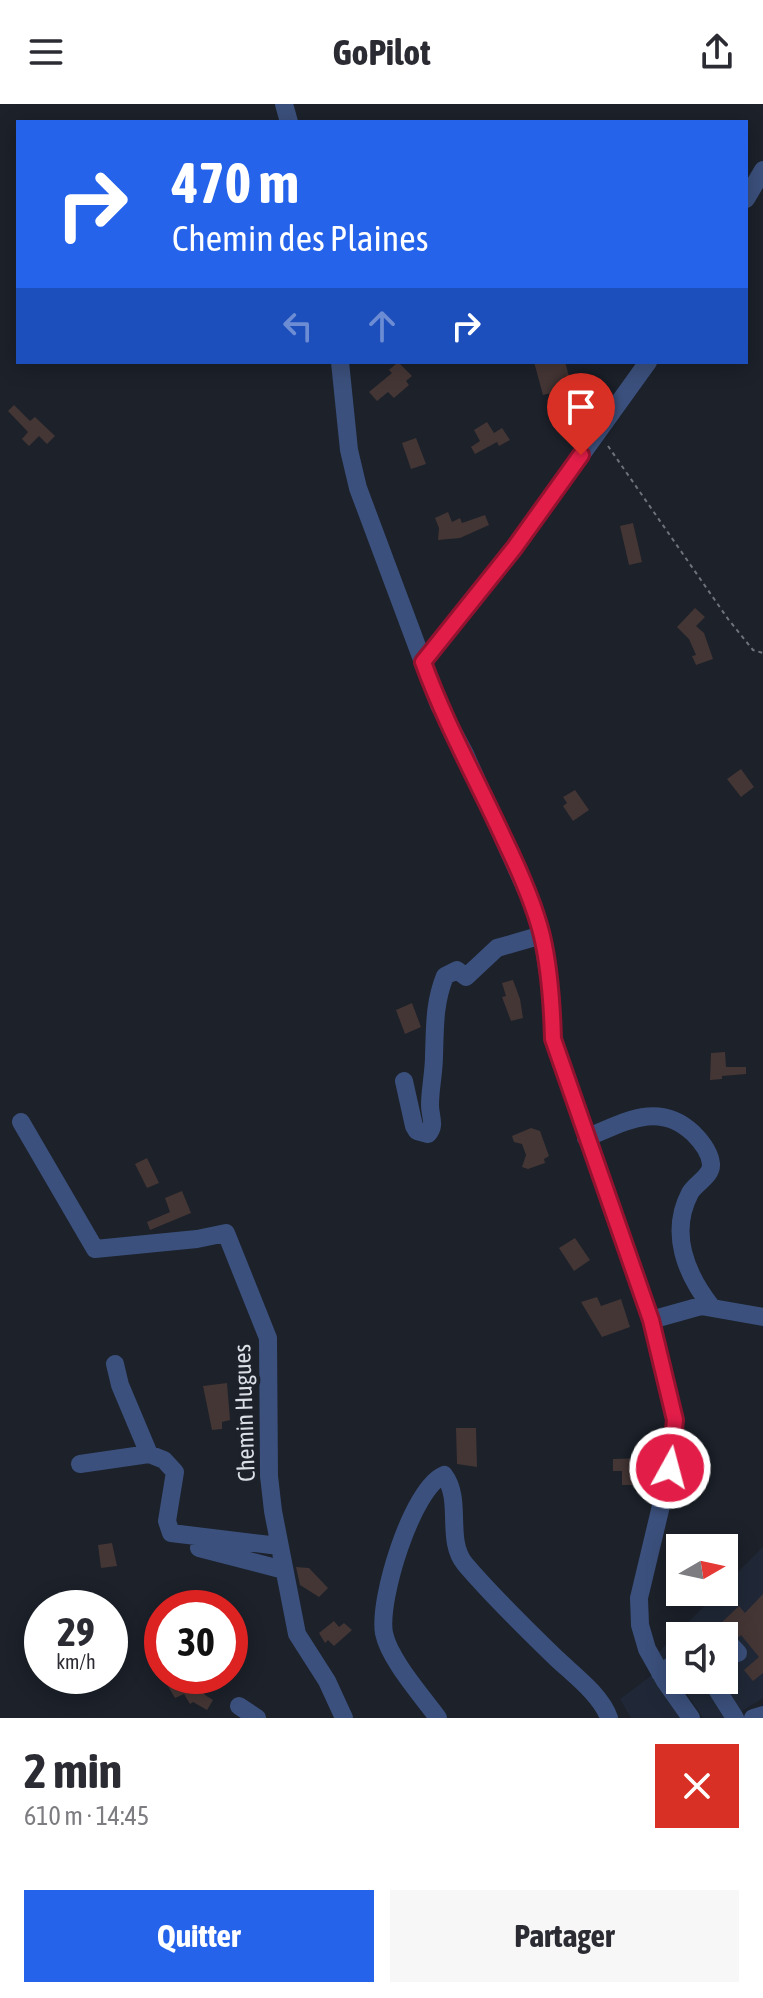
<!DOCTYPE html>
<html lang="fr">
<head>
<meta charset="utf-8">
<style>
	:root { --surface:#fff; --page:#f7f7f7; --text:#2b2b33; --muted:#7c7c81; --accent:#2563eb }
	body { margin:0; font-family:"Asap Condensed",sans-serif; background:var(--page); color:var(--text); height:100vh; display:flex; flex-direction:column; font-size:30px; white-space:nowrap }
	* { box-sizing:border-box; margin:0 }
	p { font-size:26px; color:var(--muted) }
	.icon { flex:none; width:44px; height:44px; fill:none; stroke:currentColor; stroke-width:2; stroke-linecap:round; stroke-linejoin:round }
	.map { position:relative; height:1614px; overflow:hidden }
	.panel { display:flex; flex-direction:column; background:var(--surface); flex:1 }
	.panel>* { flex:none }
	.banner { position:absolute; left:16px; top:16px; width:732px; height:244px; border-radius:0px; box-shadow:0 4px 20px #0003; background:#2563eb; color:#fff; overflow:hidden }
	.needle { width:52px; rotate:81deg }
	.controls { position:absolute; left:666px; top:1430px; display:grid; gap:16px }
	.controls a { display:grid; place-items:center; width:72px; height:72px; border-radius:0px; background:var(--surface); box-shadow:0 4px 20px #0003; font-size:40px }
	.speed { position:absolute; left:24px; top:1486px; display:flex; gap:16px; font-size:40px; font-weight:700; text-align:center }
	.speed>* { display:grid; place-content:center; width:104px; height:104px; border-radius:50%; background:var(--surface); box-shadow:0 4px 20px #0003; line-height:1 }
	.speed small { font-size:20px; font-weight:400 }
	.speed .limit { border:12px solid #d22; background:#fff; color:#111 }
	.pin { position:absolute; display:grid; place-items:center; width:68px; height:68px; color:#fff; margin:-82px -34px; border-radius:50% 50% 50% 0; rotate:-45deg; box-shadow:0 0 8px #0007 }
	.pin .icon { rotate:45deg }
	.me { position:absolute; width:88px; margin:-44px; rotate:7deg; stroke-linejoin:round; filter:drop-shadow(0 0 6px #0008) }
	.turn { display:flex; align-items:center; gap:28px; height:168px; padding:0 24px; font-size:36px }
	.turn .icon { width:104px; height:104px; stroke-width:2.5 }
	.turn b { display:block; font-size:56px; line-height:68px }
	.lanes { display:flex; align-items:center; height:76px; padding:0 24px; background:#0003; justify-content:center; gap:40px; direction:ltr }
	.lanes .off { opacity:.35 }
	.round { display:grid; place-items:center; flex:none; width:84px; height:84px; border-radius:0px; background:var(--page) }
	.headline { display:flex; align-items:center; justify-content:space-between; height:136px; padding:0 24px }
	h1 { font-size:48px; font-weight:700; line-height:60px }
	.button { display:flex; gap:16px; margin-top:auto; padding:16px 24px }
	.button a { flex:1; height:92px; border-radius:0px; background:var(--accent); color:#fff; font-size:32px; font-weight:700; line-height:92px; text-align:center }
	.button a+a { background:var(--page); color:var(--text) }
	header { display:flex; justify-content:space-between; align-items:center; height:104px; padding:0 24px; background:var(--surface); font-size:36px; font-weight:700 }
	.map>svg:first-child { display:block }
</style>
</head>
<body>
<header><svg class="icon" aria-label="menu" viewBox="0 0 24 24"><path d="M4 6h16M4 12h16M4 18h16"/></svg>GoPilot<svg class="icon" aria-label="share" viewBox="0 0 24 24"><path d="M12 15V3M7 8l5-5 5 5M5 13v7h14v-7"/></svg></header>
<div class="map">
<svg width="763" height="1614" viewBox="0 0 763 1614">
	<rect width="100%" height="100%" fill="#1c212a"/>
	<path fill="#202837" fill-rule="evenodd" d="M 763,1443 L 763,1594 L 731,1614 L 703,1614 L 659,1548 L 718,1488 L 724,1488 L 724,1482 ZM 680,1532 L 724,1532 L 724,1576 L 680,1576 Z
		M 656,1568 L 683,1614 L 631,1614 L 620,1595 Z"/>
	<path fill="#443635" d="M 398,258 L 412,272 L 406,277 L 409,281 L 394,294 L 388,288 L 377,297 L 369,288 L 392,269 L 389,266 Z
		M 534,258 L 565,258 L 569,272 L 564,273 L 567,285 L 543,291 Z
		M 14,301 L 30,317 L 35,313 L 55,332 L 47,340 L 39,332 L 29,342 L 22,335 L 28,328 L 8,307 Z
		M 487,318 L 494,329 L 502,324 L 510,336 L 499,342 L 497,338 L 475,350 L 471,343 L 480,337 L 474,326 Z
		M 416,334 L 426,360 L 411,365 L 402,339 Z
		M 448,408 L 452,418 L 460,414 L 462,419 L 485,411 L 489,421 L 460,434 L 438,436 L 439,424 L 435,414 Z
		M 633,419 L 642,458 L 629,461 L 620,422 Z
		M 695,504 L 705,513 L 696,522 L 704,529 L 713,555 L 696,561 L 692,552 L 696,551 L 689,535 L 677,523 Z
		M 741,665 L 754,683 L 741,693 L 727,675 Z
		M 575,686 L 589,706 L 573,717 L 563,702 L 567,699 L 563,693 Z
		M 513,876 L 520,895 L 523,914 L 511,917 L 502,893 L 506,892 L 502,879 Z
		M 412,899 L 421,923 L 405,930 L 396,906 Z
		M 725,948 L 726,963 L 746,963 L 746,970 L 722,972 L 722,975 L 710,976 L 711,949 Z
		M 531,1024 L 540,1027 L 549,1052 L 544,1055 L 545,1059 L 528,1065 L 522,1063 L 526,1051 L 522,1040 L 514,1038 L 512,1032 Z
		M 147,1054 L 159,1079 L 147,1084 L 135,1060 Z
		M 182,1087 L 191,1109 L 150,1126 L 147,1118 L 170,1108 L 165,1094 Z
		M 575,1134 L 590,1156 L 574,1167 L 559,1144 Z
		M 597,1193 L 601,1202 L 621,1195 L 630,1223 L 602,1233 L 581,1198 Z
		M 227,1279 L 230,1316 L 222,1318 L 222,1325 L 212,1326 L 203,1282 Z
		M 456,1324 L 476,1324 L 477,1363 L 457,1360 Z
		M 647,1354 L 647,1381 L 622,1381 L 622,1367 L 613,1367 L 613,1355 Z
		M 112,1439 L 117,1462 L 101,1464 L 98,1441 Z
		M 296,1463 L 309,1464 L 328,1484 L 319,1493 L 300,1481 Z
		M 763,1490 L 763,1569 L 753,1577 L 744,1566 L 759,1553 L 741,1531 L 739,1533 L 721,1519 L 739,1502 L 745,1509 Z
		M 334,1517 L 339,1523 L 344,1519 L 352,1526 L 334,1542 L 328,1536 L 325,1539 L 319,1529 Z
		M 175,1572 L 189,1572 L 195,1583 L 198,1586 L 201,1584 L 205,1591 L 213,1596 L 207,1606 L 193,1598 L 190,1600 L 184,1590 L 175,1594 L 168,1582 L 175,1578 Z"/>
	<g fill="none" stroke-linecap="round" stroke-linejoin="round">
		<path stroke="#6e737b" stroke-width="2" stroke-dasharray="4 4" stroke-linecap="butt" d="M 608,342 L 728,515 L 753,546 L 763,549"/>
		<path stroke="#3b507c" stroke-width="18" d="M 284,0 L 289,18
			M 746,95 L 763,66
			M 340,258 L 349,346 L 358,384 L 439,601 L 465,650 L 531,797 L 542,831 L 551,890 L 553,935 L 651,1216 L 675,1316 L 670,1364 L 639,1494 L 640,1521 L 647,1545 L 665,1577 L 691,1614
			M 423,558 L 515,443 L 648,258
			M 404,977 L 414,1022 L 417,1027 L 428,1030 C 436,1021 430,1013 430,1001 C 430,985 434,968 434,952 C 435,924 434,899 445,872 L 457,866 L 466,873 L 497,844 L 542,831
			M 21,1018 L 95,1145 L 197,1135 L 226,1129 L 268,1234 L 269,1372 L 273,1407 L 297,1530 L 327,1577 L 344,1614
			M 586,1034 C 623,1019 658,996 693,1029 C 701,1037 710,1048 711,1060 C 712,1072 696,1079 690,1089 C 669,1129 686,1170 711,1202
			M 651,1216 L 701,1202 L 763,1213
			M 115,1260 L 120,1281 L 149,1350
			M 80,1360 L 149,1350 L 164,1356 L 175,1368 L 167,1417 L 171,1429 L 279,1442
			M 199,1444 L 284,1466
			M 724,1534 L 738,1549
			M 660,1569 L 680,1556
			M 711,1576 L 735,1614
			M 239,1602 L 257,1614
			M 438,1614 C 422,1592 389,1555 384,1529 C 378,1496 412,1384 444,1371 C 463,1396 445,1436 465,1460 C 493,1493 525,1524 556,1554 C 574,1571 601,1591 609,1614
			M 753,1614 L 763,1611"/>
	</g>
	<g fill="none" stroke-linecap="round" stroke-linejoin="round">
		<defs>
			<path id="route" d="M 581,351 L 515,443 L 423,558 C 445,619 477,676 504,735 C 519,766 534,799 542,832 C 550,866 552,900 553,935 L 651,1216 L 675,1316 L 670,1364"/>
		</defs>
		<use href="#route" stroke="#92132f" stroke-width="20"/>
		<use href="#route" stroke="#e11d48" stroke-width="14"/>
	</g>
	<g text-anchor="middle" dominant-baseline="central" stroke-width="8" stroke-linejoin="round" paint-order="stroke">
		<g font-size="24" fill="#dbdfe5" stroke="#1c212a">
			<text transform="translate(244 1309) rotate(-92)">Chemin Hugues</text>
		</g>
	</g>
</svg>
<div class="controls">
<a><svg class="needle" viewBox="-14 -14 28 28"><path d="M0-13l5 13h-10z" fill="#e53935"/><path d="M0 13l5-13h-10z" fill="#7c7c81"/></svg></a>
<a><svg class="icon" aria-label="sound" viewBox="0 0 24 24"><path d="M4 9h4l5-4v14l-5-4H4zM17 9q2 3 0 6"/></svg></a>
</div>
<div class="speed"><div>29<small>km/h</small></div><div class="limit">30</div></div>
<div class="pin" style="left:581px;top:351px;background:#d93025"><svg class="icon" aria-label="arrive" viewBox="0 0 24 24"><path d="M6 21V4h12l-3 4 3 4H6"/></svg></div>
<svg class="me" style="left:670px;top:1364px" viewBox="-20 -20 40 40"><circle r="17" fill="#e11d48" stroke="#fff" stroke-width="3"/><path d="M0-11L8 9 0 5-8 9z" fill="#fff"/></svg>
<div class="banner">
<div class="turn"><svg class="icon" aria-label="right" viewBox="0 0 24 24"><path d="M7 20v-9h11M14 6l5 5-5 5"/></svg><div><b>470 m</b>Chemin des Plaines</div></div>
<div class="lanes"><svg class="icon off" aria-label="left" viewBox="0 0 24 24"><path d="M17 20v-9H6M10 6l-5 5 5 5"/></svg><svg class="icon off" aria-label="ahead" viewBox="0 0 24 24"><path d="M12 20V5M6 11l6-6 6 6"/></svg><svg class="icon" aria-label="right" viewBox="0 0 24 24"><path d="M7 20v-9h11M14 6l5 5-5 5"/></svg></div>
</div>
</div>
<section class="panel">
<div class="headline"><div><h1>2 min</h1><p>610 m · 14:45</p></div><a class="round" style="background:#d93025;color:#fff"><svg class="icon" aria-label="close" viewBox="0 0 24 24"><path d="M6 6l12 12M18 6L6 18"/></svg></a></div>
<div class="button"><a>Quitter</a><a>Partager</a></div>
</section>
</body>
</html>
